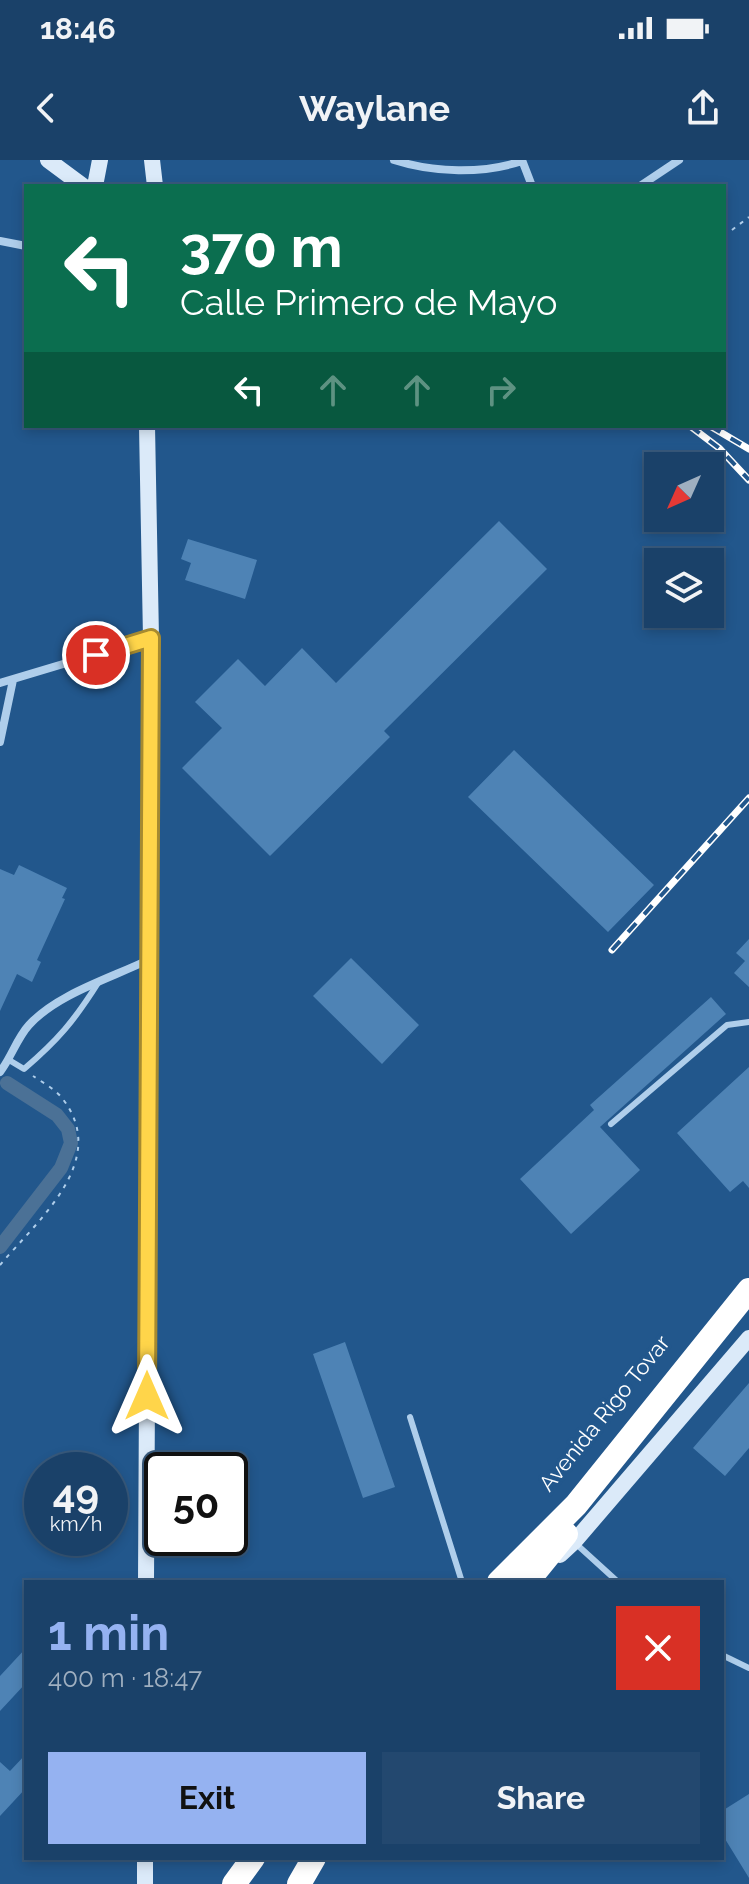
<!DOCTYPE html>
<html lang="en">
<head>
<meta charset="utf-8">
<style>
	:root { --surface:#1a4169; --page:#23486f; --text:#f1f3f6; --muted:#9fafc0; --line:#385a7d; --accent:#95b2f1 }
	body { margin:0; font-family:Raleway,sans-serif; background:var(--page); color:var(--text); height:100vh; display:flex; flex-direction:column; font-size:30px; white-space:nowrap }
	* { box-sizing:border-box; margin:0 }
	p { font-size:26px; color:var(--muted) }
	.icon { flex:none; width:44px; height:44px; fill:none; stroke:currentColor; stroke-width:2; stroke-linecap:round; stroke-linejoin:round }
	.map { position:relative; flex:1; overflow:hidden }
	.drawer { position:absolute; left:24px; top:1420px; width:700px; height:280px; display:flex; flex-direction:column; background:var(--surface); border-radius:0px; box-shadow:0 4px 12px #0003,0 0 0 2px var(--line) }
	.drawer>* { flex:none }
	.top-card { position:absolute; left:24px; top:24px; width:702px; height:244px; border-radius:0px; box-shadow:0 4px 12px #0003,0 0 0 2px var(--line); background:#0b6e4f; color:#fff; overflow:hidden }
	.needle { width:52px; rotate:225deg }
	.controls { position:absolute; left:644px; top:292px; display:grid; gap:16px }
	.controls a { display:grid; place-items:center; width:80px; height:80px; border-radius:0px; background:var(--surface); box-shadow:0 4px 12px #0003,0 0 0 2px var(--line); font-size:40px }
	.speed { position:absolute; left:24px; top:1292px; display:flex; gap:16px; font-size:40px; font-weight:700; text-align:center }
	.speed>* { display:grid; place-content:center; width:104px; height:104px; border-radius:50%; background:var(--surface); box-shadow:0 4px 12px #0003,0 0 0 2px var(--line); line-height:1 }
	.speed small { font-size:20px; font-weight:400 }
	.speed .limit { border:4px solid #111; border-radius:12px; background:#fff; color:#111 }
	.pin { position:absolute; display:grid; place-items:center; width:68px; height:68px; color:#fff; margin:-34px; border:4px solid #fff; border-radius:50%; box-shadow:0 2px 8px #0007 }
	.me { position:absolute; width:88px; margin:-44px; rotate:0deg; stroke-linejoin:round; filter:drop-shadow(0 0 6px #0008) }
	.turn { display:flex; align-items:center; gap:28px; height:168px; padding:0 24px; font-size:36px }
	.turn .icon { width:104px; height:104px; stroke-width:2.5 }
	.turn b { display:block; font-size:56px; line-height:68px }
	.lanes { display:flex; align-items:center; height:76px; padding:0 24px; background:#0003; justify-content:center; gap:40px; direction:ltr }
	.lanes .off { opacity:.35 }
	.round { display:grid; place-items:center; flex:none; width:84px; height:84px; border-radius:0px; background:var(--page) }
	.overview { display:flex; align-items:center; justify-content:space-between; height:136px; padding:0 24px }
	h1 { font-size:48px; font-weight:700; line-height:60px; color:var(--accent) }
	.action { display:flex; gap:16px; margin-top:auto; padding:16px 24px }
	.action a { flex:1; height:92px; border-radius:0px; background:var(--accent); color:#111; font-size:32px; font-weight:700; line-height:92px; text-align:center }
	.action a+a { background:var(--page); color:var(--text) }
	.status { display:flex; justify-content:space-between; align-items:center; height:56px; padding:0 40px; background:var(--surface); direction:ltr }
	.status svg { height:22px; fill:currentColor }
	header { display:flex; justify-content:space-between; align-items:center; height:104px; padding:0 24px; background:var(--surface); font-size:36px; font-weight:700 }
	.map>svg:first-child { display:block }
</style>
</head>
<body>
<div class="status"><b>18:46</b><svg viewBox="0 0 49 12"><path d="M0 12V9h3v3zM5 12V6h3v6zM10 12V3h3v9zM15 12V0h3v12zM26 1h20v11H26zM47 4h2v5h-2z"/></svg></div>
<header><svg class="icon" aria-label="back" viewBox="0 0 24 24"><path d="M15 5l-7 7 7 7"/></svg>Waylane<svg class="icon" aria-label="share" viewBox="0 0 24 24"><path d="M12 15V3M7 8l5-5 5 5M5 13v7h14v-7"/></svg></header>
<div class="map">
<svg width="749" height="1724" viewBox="0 0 749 1724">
	<rect width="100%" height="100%" fill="#22578c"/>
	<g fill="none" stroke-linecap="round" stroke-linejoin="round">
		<path stroke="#4b7196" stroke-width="14" d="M 0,1087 L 61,1008 L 71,983 L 68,969 L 57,955 L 7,923"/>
	</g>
	<path fill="#4e83b5" d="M 499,361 L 547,409 L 384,571 L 390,577 L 270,696 L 182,608 L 222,568 L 195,542 L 238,499 L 265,526 L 302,488 L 336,523 Z
		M 188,379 L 257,400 L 245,439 L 185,420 L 191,403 L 181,399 Z
		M 514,590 L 654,725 L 608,772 L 468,637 Z
		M 19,705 L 67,728 L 62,738 L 65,739 L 37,800 L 41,802 L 32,822 L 17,814 L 0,851 L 0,709 L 14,715 Z
		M 749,779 L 749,827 L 734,813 L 745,801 L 736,793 Z
		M 351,798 L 419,865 L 382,904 L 313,836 Z
		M 711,837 L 726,854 L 600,967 L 640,1010 L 571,1074 L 520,1019 L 594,950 L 590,945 Z
		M 749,907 L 749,1028 L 743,1021 L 730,1032 L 677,973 Z
		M 345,1182 L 395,1327 L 363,1338 L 313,1194 Z
		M 749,1223 L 749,1288 L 725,1316 L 693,1288 Z
		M 26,1488 L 26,1523 L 0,1551 L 0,1516 Z
		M 26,1594 L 26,1628 L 0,1656 L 0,1602 L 10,1611 Z
		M 749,1634 L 749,1718 L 722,1674 L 722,1651 Z"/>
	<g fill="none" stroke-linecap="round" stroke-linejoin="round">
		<path stroke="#afceeb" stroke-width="2" stroke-dasharray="4 6" stroke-linecap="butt" d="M 724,76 L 749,57
			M 0,1105 C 38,1060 111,1000 62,938 C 55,929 42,922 33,916"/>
		<path stroke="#afceeb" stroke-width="6" d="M 9,900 L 24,909 C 58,880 74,861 98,823
			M 611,964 L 727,865 L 749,862
			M 410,1257 L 462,1422
			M 574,1382 L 618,1422
			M 722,1495 L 749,1508"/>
		<path stroke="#afceeb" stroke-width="8" d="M 394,0 C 434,13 483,14 522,1
			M 522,0 L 532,26
			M 640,26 L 679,0
			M 0,81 L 26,86
			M 0,523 L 150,478
			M 0,582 L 13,520
			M 0,912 C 11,898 17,878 29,865 C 57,834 111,818 148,800"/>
		<path stroke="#dbeaf9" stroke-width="16" d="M 48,0 L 83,26
			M 152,0 L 155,26
			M 95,26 L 100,0
			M 560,1395 L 574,1382 L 749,1178
			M 146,1422 L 151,478 L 147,266
			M 145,1724 L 145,1698"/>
		<path stroke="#fff" stroke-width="24" d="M 499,1422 L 576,1345 L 749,1130
			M 527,1422 L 566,1374
			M 234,1724 L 253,1698
			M 299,1724 L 314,1698"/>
		<defs>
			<path id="rail" d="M 690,266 L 719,288 L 749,320
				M 710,266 L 749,289
				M 612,790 L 749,638"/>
		</defs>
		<use href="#rail" stroke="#fff" stroke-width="7"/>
		<use href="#rail" stroke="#22578c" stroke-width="4" stroke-dasharray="12" stroke-linecap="butt"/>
	</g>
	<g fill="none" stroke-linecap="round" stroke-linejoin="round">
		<defs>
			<path id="route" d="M 96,495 L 151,478 L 147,1236"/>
		</defs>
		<use href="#route" stroke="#a68a30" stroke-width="20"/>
		<use href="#route" stroke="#ffd54a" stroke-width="14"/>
	</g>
	<g text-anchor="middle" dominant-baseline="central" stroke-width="7" stroke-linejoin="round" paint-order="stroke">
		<g font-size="22" fill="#fff" stroke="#22578c">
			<text transform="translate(604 1253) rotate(-51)">Avenida Rigo Tovar</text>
		</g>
	</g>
</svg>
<div class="controls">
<a><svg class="needle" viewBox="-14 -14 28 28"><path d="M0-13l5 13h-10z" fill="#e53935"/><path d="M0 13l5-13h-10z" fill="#9fafc0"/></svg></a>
<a><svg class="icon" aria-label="layers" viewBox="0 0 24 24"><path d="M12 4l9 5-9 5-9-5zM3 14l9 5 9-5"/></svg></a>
</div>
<div class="speed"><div>49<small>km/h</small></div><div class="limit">50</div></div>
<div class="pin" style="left:96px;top:495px;background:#d93025"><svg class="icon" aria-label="arrive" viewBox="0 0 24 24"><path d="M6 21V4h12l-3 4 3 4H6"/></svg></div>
<svg class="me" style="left:147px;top:1236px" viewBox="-20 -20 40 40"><path d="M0-17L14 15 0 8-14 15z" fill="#ffd54a" stroke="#fff" stroke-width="4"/></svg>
<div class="top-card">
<div class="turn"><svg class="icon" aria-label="left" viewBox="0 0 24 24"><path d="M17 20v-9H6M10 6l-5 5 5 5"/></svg><div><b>370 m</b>Calle Primero de Mayo</div></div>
<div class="lanes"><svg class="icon" aria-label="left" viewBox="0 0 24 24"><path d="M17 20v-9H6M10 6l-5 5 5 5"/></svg><svg class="icon off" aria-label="ahead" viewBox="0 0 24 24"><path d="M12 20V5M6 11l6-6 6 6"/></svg><svg class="icon off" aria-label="ahead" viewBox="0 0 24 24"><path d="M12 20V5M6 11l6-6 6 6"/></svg><svg class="icon off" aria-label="right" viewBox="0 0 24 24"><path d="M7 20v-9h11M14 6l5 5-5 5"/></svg></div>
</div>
<section class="drawer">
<div class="overview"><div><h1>1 min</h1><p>400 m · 18:47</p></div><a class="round" style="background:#d93025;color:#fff"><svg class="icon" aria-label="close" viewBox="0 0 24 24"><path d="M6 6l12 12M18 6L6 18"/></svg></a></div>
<div class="action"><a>Exit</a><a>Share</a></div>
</section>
</div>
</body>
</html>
